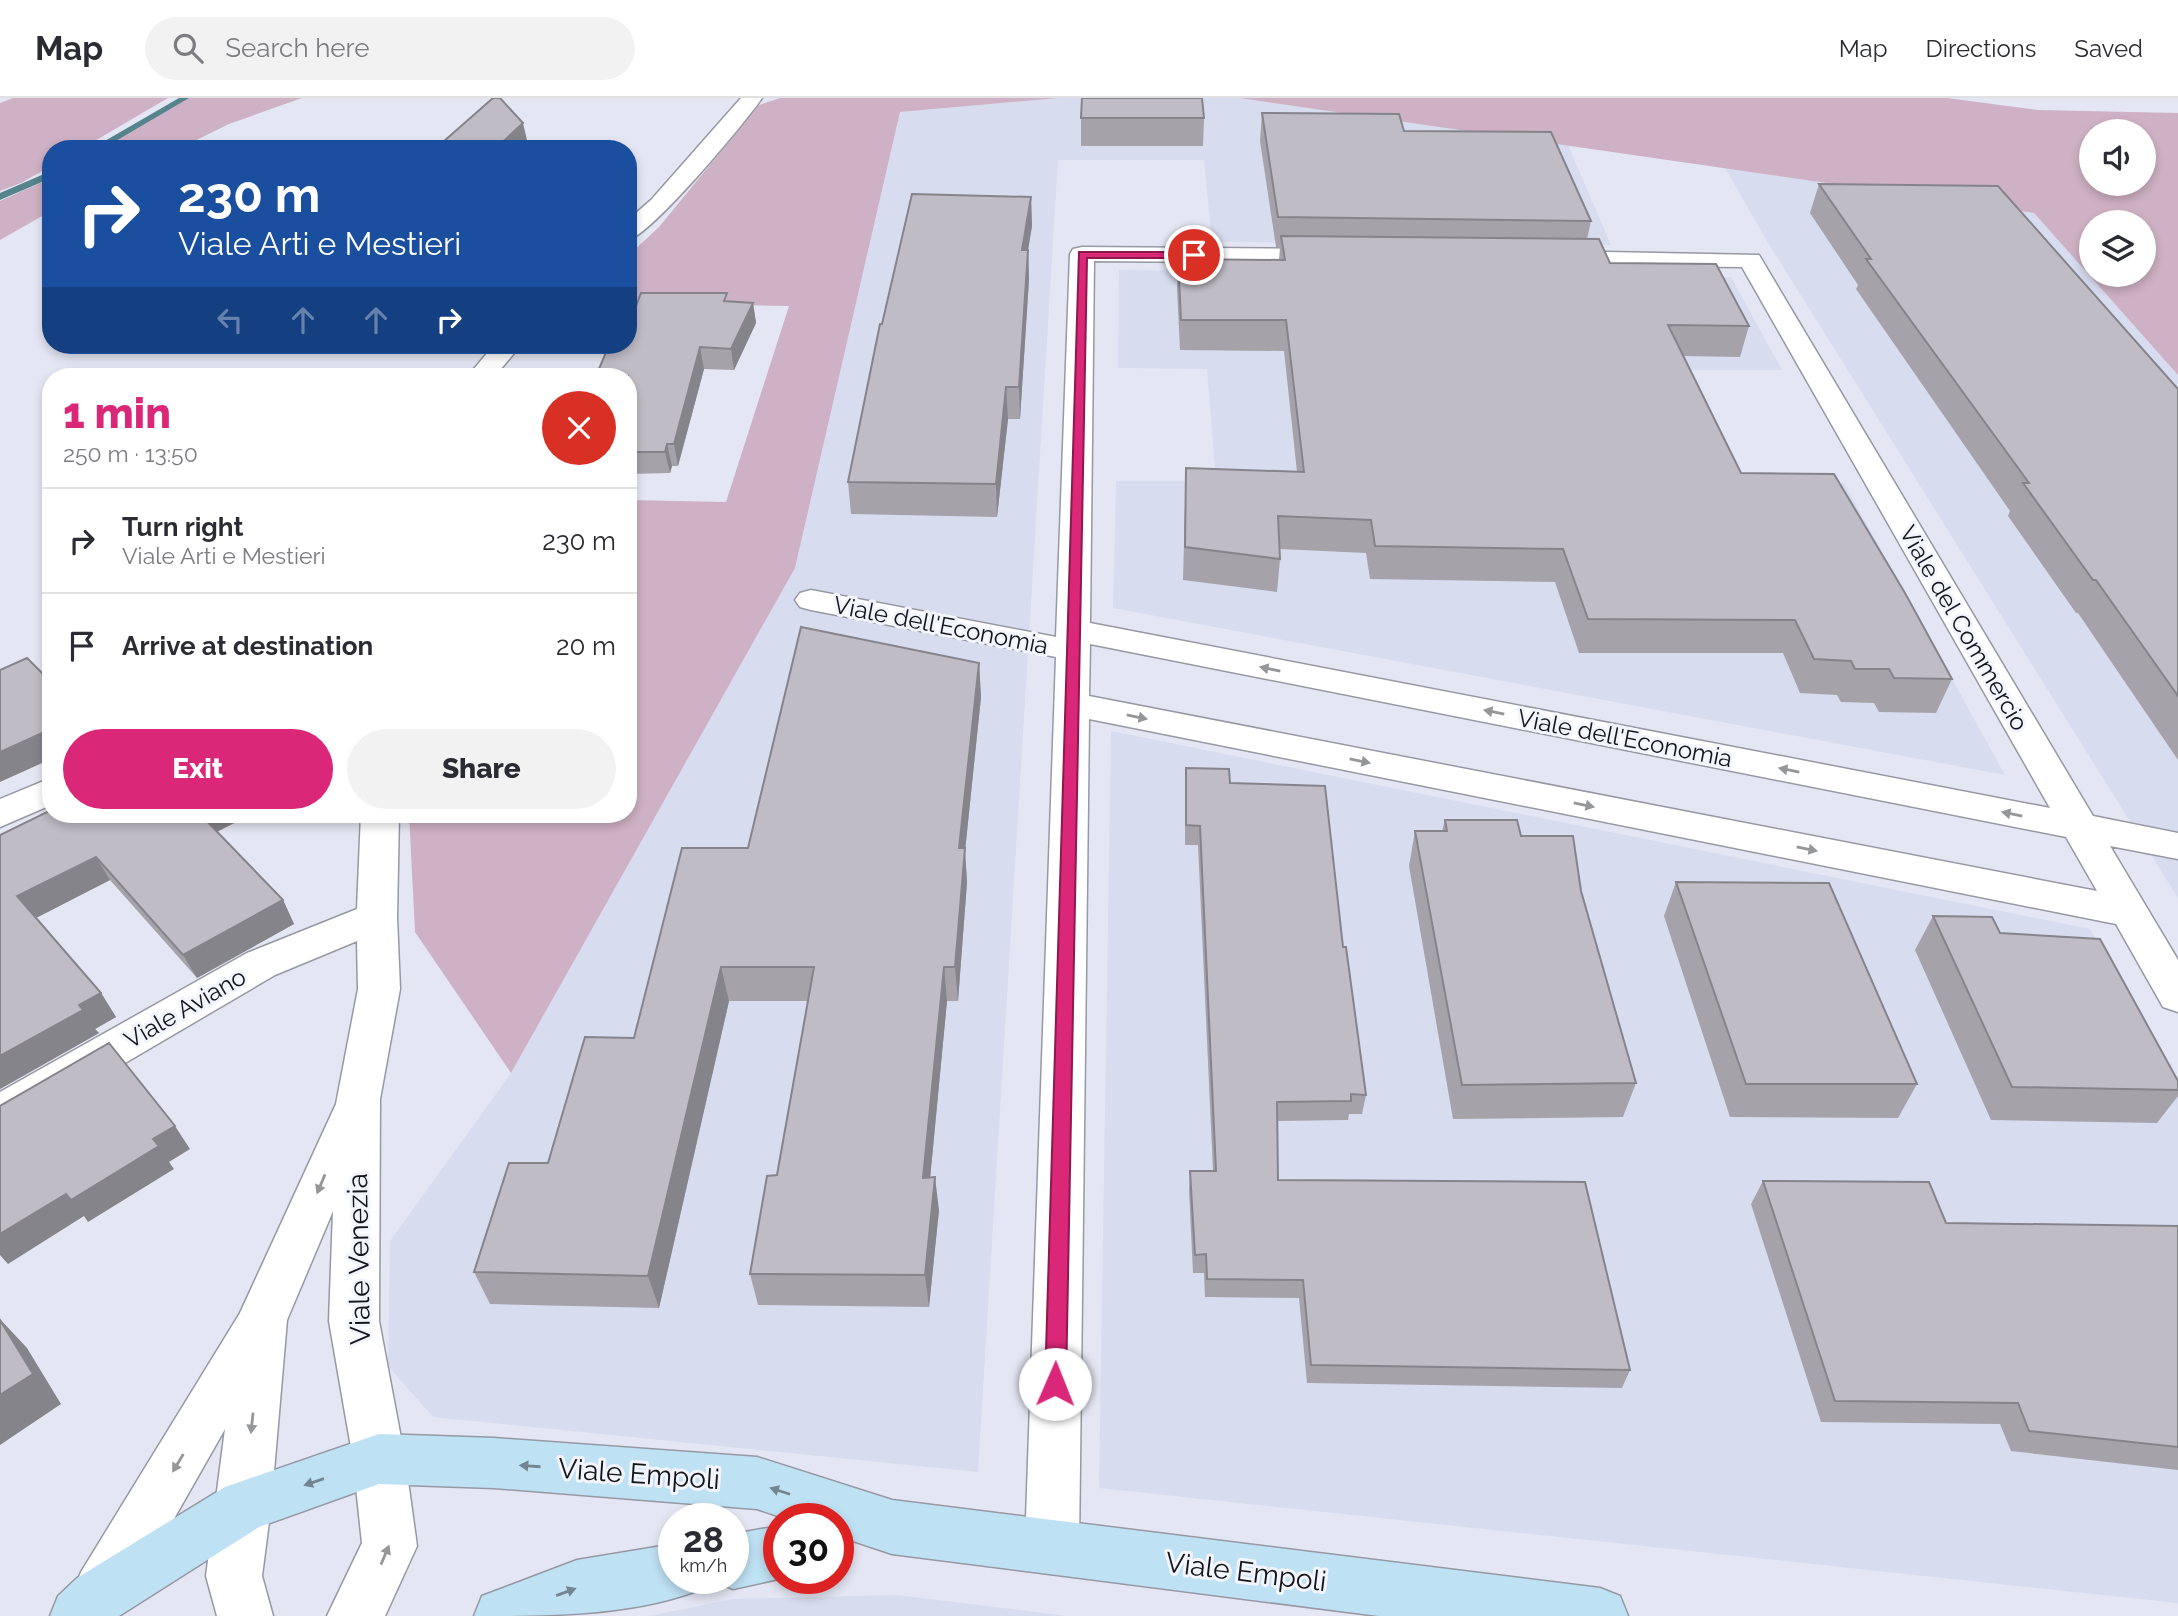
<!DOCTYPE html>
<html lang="en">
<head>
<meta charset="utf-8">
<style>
	:root { --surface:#fff; --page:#f2f2f3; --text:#2b2b33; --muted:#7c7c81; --line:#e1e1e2; --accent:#db2777 }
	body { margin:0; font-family:Raleway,sans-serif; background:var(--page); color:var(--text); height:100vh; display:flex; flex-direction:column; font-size:26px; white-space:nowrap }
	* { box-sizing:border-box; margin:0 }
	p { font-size:23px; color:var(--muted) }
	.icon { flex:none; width:38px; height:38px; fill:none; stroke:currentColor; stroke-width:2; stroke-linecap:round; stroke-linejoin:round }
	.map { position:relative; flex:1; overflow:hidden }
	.details { position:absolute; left:42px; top:270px; width:595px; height:455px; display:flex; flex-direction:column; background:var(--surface); border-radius:28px; box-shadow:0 4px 10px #0003 }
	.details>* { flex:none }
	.banner { position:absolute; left:42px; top:42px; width:595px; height:214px; border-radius:28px; box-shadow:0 4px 10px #0003; background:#1a4fa0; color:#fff; overflow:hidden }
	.tools { position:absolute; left:2079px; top:21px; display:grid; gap:14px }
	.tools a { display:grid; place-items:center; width:77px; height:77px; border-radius:50%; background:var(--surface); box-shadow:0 4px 10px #0003; font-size:35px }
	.speed { position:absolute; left:658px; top:1405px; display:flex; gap:14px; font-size:35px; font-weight:700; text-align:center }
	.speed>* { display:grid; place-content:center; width:91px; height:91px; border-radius:50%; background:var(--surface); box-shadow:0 4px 10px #0003; line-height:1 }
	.speed small { font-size:18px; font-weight:400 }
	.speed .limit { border:10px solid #d22; background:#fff; color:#111 }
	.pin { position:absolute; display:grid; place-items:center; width:60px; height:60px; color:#fff; margin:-30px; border:4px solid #fff; border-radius:50%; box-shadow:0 2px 7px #0007 }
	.me { position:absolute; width:77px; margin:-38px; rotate:1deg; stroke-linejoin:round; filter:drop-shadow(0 0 5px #0008) }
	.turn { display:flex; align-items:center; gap:24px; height:147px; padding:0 21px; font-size:32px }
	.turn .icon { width:91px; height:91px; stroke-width:2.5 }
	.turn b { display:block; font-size:49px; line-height:60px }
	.lanes { display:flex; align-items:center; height:66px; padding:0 21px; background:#0003; justify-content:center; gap:35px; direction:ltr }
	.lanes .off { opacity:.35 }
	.round { display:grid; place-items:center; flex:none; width:74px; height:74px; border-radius:37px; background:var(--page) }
	.summary { display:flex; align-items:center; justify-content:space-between; height:119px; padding:0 21px }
	h1 { font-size:42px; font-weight:800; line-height:52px; color:var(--accent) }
	.cta { display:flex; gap:14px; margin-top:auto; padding:14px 21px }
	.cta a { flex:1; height:80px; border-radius:42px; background:var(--accent); color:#fff; font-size:28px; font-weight:800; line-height:80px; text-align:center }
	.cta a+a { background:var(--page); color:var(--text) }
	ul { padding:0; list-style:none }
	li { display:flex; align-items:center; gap:21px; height:105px; padding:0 21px; border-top:2px solid var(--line) }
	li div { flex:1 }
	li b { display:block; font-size:26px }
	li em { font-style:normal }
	header { display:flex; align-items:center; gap:42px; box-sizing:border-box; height:98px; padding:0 35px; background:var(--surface); border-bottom:2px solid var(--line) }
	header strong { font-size:33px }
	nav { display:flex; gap:38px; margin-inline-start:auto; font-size:24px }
	.search { width:490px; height:63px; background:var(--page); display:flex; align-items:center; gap:18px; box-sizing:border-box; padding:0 24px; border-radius:38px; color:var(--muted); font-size:26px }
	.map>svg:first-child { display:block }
</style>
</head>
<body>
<header>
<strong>Map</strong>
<div class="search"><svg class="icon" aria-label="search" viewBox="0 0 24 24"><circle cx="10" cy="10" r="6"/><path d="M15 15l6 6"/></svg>Search here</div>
<nav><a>Map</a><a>Directions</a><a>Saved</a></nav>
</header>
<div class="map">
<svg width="2178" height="1518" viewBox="0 0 2178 1518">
	<rect width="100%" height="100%" fill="#e4e7f3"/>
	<path fill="#d7dcef" d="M 1059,0 L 1239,0 L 1568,47 L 1611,147 L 1212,144 L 1204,62 L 1058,62 L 978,1374 L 433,1319 L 388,1268 L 390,1143 L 511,975 L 795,470 L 900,14 Z
		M 1725,70 L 2034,115 L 2178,277 L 2178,800 L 1770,148 Z
		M 1119,172 L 1731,179 L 1782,272 L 1689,272 L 1742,384 L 1844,385 L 2005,677 L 1113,510 L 1116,383 L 1216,383 L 1207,271 L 1118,270 Z
		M 1111,633 L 2090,831 L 2178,991 L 2178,1505 L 1099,1390 Z
		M 897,1497 L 1068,1518 L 649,1518 L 733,1501 Z"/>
	<path fill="#ceb1c4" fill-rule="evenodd" d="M 13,0 L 168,0 L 81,51 L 51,51 L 51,68 L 21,85 L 0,93 L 0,5 Z
		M 187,0 L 302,0 L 229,26 L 178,51 L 100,51 Z
		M 780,0 L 1059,0 L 900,14 L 795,470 L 511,975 L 415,834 L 409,716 L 628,716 L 628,402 L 726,404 L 789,208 L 628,205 L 628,158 L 659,129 L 759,7 Z
		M 1239,0 L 1947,0 L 2038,12 L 2178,15 L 2178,277 L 2034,115 ZM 2091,33 L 2144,33 L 2144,86 L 2091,86 ZM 2091,124 L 2144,124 L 2144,177 L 2091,177 Z
		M 51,80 L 51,113 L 0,142 L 0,103 Z"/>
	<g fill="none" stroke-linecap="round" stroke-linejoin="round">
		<path fill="#55848c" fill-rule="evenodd" d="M 179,0 L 189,0 L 102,51 L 91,51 Z
			M 51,73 L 51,80 L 0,102 L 0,95 Z"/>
		<defs>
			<path id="street" d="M 741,0 L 762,0 C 745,25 652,136 628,142 L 628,122 L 651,102 Z
				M 1082,149 L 1330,151 L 1339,153 L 1342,158 L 1339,163 L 1330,165 L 1094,163 L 1090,525 L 2050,710 L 1742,169 L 1555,167 L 1546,165 L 1543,160 L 1546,155 L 1555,153 L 1759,157 L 2093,718 L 2178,735 L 2178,761 L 2110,748 L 2178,862 L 2178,914 L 2163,909 L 2116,826 L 1089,621 L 1079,1449 L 1071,1468 L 1052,1476 L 1033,1468 L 1025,1449 L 1056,559 L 811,512 L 800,509 L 795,502 L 800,495 L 811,492 L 1056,539 L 1070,156 L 1073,151 ZM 1090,546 L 2066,739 L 2097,793 L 1089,598 Z
				M 494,247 L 521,247 L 495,278 L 468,278 Z
				M 51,680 L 51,707 L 0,729 L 0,701 Z
				M 361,716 L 399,716 L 397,819 L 400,891 L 380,1001 L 379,1223 L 405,1361 L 417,1448 L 385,1518 L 327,1518 L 362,1445 L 353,1361 L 329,1223 L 333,1113 L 287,1222 L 271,1408 L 262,1478 L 273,1518 L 217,1518 L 206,1478 L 225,1331 L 121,1514 C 107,1518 95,1518 81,1514 L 73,1494 L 81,1474 L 240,1215 L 336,1006 L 358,891 L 357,843 L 275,877 L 16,1029 L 0,1034 L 0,994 L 247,855 L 357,811 Z"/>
			<path id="secondary" d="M 379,1336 L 494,1340 L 757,1359 L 892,1402 L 1600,1490 L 1620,1498 L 1628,1518 L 1379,1518 L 892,1456 L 838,1438 L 838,1421 L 787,1421 L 757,1411 L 494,1390 L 379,1386 L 259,1429 L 119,1518 L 50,1518 L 58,1498 L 77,1480 L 225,1389 Z
				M 779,1428 L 779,1480 L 783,1480 L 733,1491 L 714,1483 L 712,1480 L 733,1480 L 733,1436 Z
				M 674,1446 L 674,1480 L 699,1480 L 694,1494 C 627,1518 545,1518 474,1518 L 482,1498 L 577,1462 Z"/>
		</defs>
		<use href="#street" stroke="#9699a4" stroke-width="3"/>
		<use href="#secondary" stroke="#9699a4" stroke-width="3"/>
		<use href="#street" fill="#fff" fill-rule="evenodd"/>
		<use href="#secondary" fill="#bfe1f4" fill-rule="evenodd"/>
	</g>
	<path fill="#a5a2aa" d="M 1262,15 L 1404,33 L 1591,123 L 1587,141 L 1610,165 L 1749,228 L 1740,259 L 1683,258 L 1741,375 L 1952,581 L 1936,615 L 1879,614 L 1874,605 L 1841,604 L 1837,597 L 1800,595 L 1783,555 L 1579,555 L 1555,484 L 1370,481 L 1366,455 L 1280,451 L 1280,461 L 1277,494 L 1183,482 L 1186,370 L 1297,374 L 1284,253 L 1180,252 L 1177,191 L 1178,161 L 1279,162 L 1280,149 L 1276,149 L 1260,43 Z
		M 1081,20 L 1204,20 L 1203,48 L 1081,48 Z
		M 1819,86 L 2178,291 L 2178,662 L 2078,515 L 2076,515 L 2008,418 L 2010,413 L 1856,191 L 1858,187 L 1810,115 Z
		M 1031,99 L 1032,128 L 1028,152 L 1029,181 L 1020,321 L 1008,321 L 997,419 L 851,416 L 848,384 Z
		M 728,204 L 753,205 L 756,225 L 734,272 L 704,271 L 678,368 L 672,368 L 670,375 L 628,376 L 628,278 Z
		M 979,565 L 981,599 L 965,753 L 967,784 L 958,903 L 947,903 L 930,1079 L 939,1112 L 929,1209 L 758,1207 L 750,1176 L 777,1077 L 808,903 L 729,903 L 659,1210 L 490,1206 L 474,1174 L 548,1065 L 634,940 L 748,750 Z
		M 1186,670 L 1230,685 L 1343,849 L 1366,997 L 1362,1016 L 1349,1016 L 1348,1022 L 1278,1023 L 1278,1082 L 1630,1272 L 1622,1290 L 1307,1285 L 1299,1200 L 1205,1199 L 1204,1175 L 1193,1175 L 1189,1092 L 1190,1073 L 1213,1073 L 1198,747 L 1185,747 L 1185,690 Z
		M 51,716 L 252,716 L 217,734 L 283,802 L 294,826 L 197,880 L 110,782 L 36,820 L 101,895 L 116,919 L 95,931 L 99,935 L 0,991 Z
		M 1445,722 L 1521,738 L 1581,793 L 1636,985 L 1623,1019 L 1453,1021 L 1409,768 L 1415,733 L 1442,733 Z
		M 1676,784 L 1917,986 L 1898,1020 L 1730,1019 L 1664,818 Z
		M 1933,818 L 2000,835 L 2178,983 L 2178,998 L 2157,1025 L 1991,1022 L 1915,852 Z
		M 1763,1083 L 1946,1125 L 2178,1128 L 2178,1372 L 2011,1353 L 2000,1326 L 1821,1324 L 1751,1106 Z"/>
	<path fill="#86848b" d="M 523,25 L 527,42 L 518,51 L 495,51 Z
		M 1031,99 L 1032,128 L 1023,181 L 1022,152 Z
		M 1028,152 L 1029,181 L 1020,321 L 1019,289 Z
		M 753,205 L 756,225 L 734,272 L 731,251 Z
		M 700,249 L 704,271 L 678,368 L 674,346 Z
		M 1006,289 L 1008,321 L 997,419 L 996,386 Z
		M 667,346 L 672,368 L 670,375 L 665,354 Z
		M 979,565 L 981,599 L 965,753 L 967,784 L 958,903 L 955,869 L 959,750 Z
		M 51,631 L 51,661 L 0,684 L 0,654 Z
		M 199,716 L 252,716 L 210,737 Z
		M 96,759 L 110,782 L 32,822 L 17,798 Z
		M 283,802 L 294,826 L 197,880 L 183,857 Z
		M 721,869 L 729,903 L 659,1210 L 648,1178 Z
		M 944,869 L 947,903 L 927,1113 L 923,1080 Z
		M 101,895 L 116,919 L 95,931 L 99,935 L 0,991 L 0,958 L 79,907 Z
		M 175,1028 L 190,1051 L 169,1064 L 174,1071 L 88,1124 L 84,1118 L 8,1166 L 0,1157 L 0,1136 Z
		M 935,1079 L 939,1112 L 929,1209 L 925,1177 Z
		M 0,1221 L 27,1250 L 61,1306 L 0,1347 Z"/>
	<path fill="#c0bcc6" stroke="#86848b" stroke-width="2" d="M 493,0 L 500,0 L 523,25 L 495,51 L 435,51 Z
		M 1082,0 L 1202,0 L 1204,20 L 1081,20 Z
		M 1262,15 L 1399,16 L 1404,33 L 1551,34 L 1591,123 L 1278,119 Z
		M 1819,86 L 1998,88 L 2178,291 L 2178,598 L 2096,482 L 2093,482 L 2023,385 L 2029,385 L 1866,161 L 1871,161 Z
		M 912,96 L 1031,99 L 1022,152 L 1028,152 L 1019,289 L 1006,289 L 996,386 L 848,384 L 880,226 L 882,226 Z
		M 1281,138 L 1599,141 L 1610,165 L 1716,166 L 1749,228 L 1668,227 L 1741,375 L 1834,376 L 1905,495 L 1952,581 L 1894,580 L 1889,571 L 1855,571 L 1851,563 L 1814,561 L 1795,522 L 1588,521 L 1563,451 L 1375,448 L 1371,422 L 1278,418 L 1280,461 L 1185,449 L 1186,370 L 1304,374 L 1286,222 L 1181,222 L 1178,161 L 1285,162 Z
		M 641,195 L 727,195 L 724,203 L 753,205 L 731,251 L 700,249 L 674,346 L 667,346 L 665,354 L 628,354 L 628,278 L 596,278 L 609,247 L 628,247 L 628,229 Z
		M 801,529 L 979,565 L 959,750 L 965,750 L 955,869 L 944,869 L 923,1080 L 935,1079 L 925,1177 L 750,1176 L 767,1078 L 777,1077 L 814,869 L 721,869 L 648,1178 L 474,1174 L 509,1065 L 548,1065 L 585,939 L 634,940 L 682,750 L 748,750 Z
		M 27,560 L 51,584 L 51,631 L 0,654 L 0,572 Z
		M 1186,670 L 1229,671 L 1230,685 L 1325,688 L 1343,849 L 1346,849 L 1366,997 L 1351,996 L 1351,1003 L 1277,1004 L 1278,1082 L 1585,1084 L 1630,1272 L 1311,1267 L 1303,1182 L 1207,1181 L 1206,1156 L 1195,1157 L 1190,1073 L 1216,1073 L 1200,728 L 1186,727 Z
		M 51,712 L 51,716 L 200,716 L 283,802 L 183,857 L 96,759 L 17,798 L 101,895 L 79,907 L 83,912 L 0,958 L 0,737 Z
		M 1445,722 L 1517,722 L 1521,738 L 1573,738 L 1581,793 L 1636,985 L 1462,987 L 1415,733 L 1447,733 Z
		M 1676,784 L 1829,785 L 1917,986 L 1746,986 Z
		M 1933,818 L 1992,819 L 2000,835 L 2100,841 L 2178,983 L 2178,992 L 2012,989 Z
		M 109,945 L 175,1028 L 153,1041 L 159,1048 L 71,1102 L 66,1096 L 0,1136 L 0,1008 Z
		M 1763,1083 L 1929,1084 L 1946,1125 L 2178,1128 L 2178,1349 L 2029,1333 L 2018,1305 L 1835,1303 Z
		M 0,1222 L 33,1276 L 0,1297 Z"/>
	<defs><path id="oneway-solid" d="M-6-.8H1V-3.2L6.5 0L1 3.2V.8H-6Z" transform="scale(1.75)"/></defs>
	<g fill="#959698">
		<use href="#oneway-solid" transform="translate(1270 571) rotate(-169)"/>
		<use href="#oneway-solid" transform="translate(1494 614) rotate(-169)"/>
		<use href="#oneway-solid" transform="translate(1137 619) rotate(11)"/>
		<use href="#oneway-solid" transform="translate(1360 663) rotate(11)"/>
		<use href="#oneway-solid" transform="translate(1789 672) rotate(-169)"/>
		<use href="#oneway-solid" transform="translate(1584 707) rotate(11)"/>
		<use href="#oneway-solid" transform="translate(2012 716) rotate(-169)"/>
		<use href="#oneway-solid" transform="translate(1807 751) rotate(11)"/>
		<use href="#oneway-solid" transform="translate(321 1086) rotate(113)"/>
		<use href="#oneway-solid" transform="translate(252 1325) rotate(96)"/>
		<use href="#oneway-solid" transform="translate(178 1365) rotate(121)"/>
		<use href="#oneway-solid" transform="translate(385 1457) rotate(-67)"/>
	</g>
	<g fill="#728591">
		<use href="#oneway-solid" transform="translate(530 1368) rotate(-176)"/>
		<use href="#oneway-solid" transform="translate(314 1384) rotate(161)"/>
		<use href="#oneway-solid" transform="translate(780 1393) rotate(-162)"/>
		<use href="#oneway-solid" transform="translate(566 1494) rotate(-20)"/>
	</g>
	<path fill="#db2777" stroke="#8e194d" stroke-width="2" d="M 1079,154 L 1194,154 L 1199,157 L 1194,160 L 1087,160 L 1066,1286 L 1063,1293 L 1055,1296 L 1048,1293 L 1045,1286 Z"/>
	<g text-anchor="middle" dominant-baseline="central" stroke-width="6" stroke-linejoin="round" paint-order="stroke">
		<g font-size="24" fill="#141519" stroke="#f2f5fe">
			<text transform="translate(941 527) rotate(11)">Viale dell'Economia</text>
			<text transform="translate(1964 530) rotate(60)">Viale del Commercio</text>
			<text transform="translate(1625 640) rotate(11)">Viale dell'Economia</text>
			<text transform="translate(185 910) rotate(-30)">Viale Aviano</text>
		</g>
		<g font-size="28" fill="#141519" stroke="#f2f5fe">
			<text transform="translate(359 1161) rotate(-91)">Viale Venezia</text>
			<text transform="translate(639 1376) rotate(4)">Viale Empoli</text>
			<text transform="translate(1246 1474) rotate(7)">Viale Empoli</text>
		</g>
	</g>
</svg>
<div class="tools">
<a><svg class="icon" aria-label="sound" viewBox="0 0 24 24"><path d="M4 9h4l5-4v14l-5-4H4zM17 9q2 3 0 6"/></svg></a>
<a><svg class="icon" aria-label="layers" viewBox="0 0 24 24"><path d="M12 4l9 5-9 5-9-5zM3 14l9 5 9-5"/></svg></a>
</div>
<div class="speed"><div>28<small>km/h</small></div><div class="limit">30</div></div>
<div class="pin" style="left:1194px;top:157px;background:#d93025"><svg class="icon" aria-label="arrive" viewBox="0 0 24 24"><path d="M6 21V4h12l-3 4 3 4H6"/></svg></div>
<svg class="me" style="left:1055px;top:1286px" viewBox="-20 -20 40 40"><circle r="19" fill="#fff"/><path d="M0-13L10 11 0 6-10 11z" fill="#db2777"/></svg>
<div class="banner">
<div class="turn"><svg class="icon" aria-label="right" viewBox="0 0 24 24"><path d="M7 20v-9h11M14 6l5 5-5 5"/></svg><div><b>230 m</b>Viale Arti e Mestieri</div></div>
<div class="lanes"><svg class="icon off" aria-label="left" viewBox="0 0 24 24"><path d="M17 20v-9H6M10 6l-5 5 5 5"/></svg><svg class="icon off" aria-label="ahead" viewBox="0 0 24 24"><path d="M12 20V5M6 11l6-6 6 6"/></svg><svg class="icon off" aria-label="ahead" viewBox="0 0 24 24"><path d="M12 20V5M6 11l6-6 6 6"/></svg><svg class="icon" aria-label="right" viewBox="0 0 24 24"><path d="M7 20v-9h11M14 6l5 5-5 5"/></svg></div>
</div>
<section class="details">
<div class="summary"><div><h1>1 min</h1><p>250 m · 13:50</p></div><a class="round" style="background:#d93025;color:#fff"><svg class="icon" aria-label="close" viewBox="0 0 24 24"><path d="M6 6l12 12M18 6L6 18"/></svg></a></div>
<ul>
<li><svg class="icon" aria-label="right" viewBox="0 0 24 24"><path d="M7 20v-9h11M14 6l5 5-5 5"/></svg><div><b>Turn right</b><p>Viale Arti e Mestieri</p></div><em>230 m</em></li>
<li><svg class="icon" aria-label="arrive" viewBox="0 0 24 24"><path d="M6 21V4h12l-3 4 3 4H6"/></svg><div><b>Arrive at destination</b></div><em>20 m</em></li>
</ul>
<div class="cta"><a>Exit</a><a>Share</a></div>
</section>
</div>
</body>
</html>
